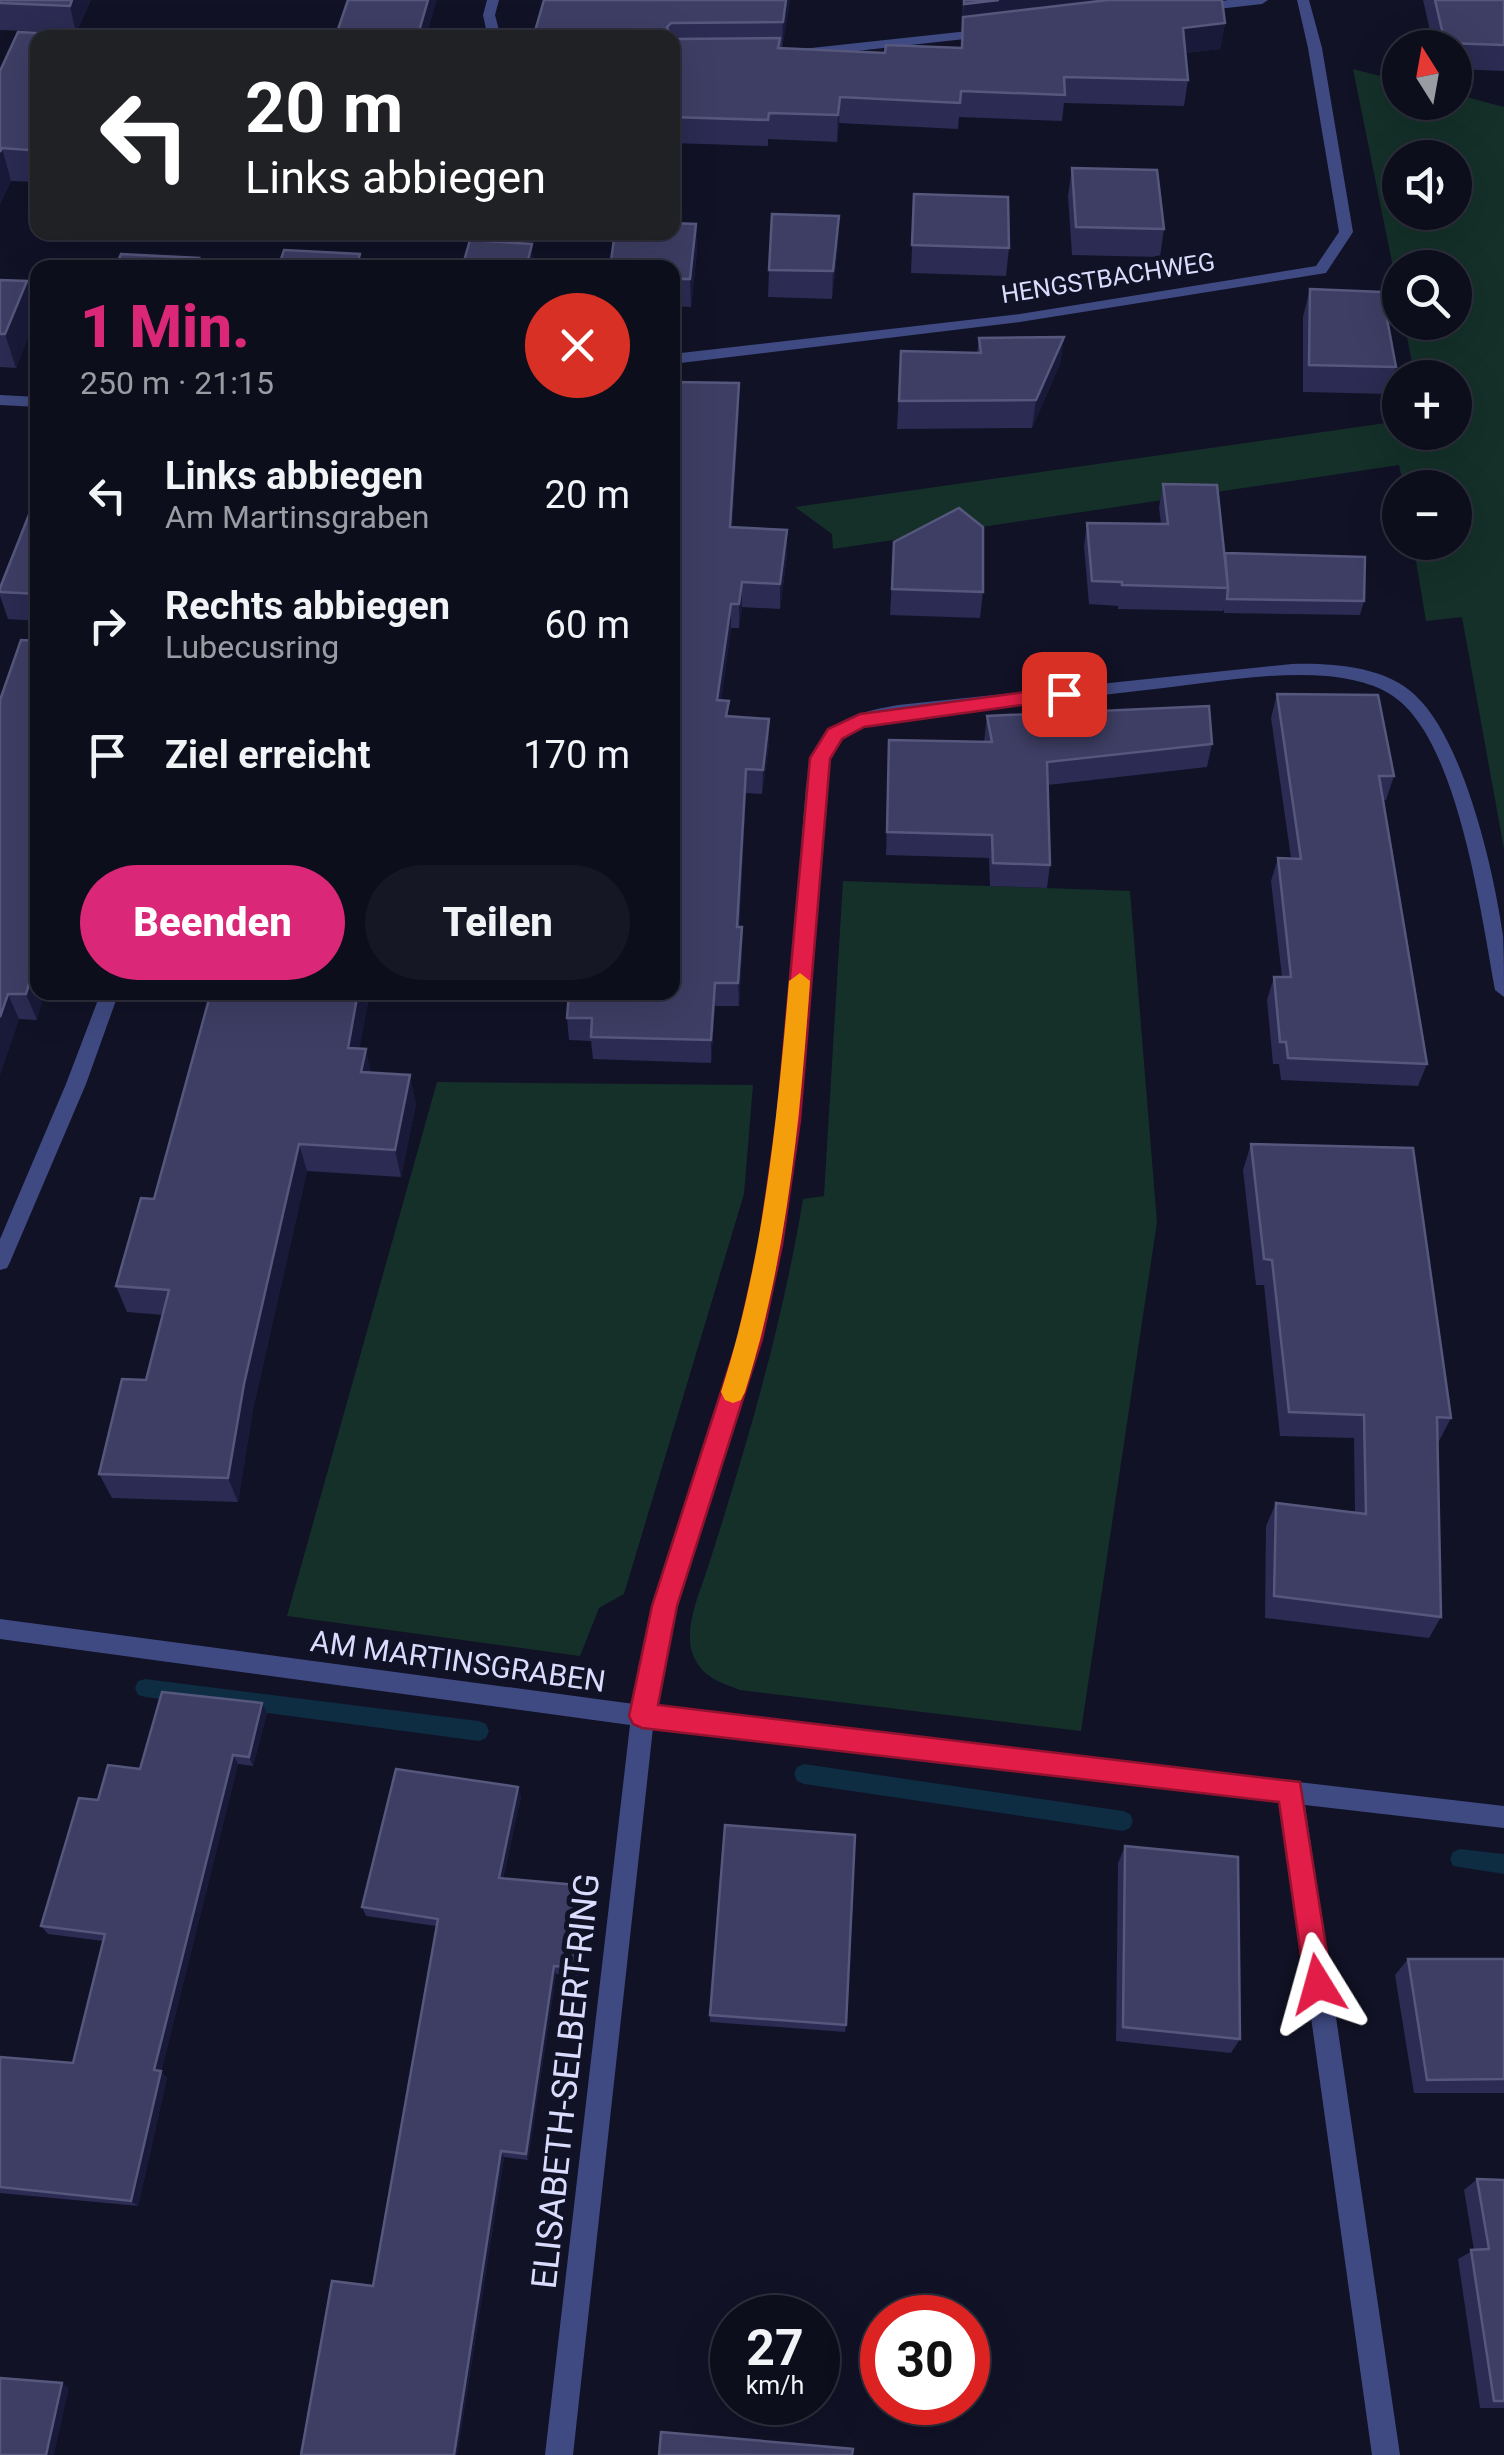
<!DOCTYPE html>
<html lang="de">
<head>
<meta charset="utf-8">
<style>
	:root { --surface:#0d0e1c; --page:#161725; --text:#f1f3f6; --muted:#9a9ca3; --line:#2d2e3b; --accent:#db2777 }
	body { margin:0; font-family:Roboto,sans-serif; background:var(--page); color:var(--text); height:100vh; display:flex; flex-direction:column; font-size:38px; white-space:nowrap }
	* { box-sizing:border-box; margin:0 }
	p { font-size:32px; color:var(--muted) }
	.icon { flex:none; width:55px; height:55px; fill:none; stroke:currentColor; stroke-width:2; stroke-linecap:round; stroke-linejoin:round }
	.map { position:relative; flex:1; overflow:hidden }
	.sheet { position:absolute; left:30px; top:260px; width:650px; height:740px; display:flex; flex-direction:column; background:var(--surface); border-radius:20px; box-shadow:0 10px 40px #0002,0 0 0 2px var(--line) }
	.sheet>* { flex:none }
	.hud { position:absolute; left:30px; top:30px; width:650px; height:210px; border-radius:20px; box-shadow:0 10px 40px #0002,0 0 0 2px var(--line); background:#202124; color:#fff; overflow:hidden }
	.needle { width:65px; rotate:349deg }
	.tools { position:absolute; left:1382px; top:30px; display:grid; gap:20px }
	.tools a { display:grid; place-items:center; width:90px; height:90px; border-radius:50%; background:var(--surface); box-shadow:0 10px 40px #0002,0 0 0 2px var(--line); font-size:50px }
	.speed { position:absolute; left:710px; top:2295px; display:flex; gap:20px; font-size:50px; font-weight:700; text-align:center }
	.speed>* { display:grid; place-content:center; width:130px; height:130px; border-radius:50%; background:var(--surface); box-shadow:0 10px 40px #0002,0 0 0 2px var(--line); line-height:1 }
	.speed small { font-size:25px; font-weight:400 }
	.speed .limit { border:15px solid #d22; background:#fff; color:#111 }
	.pin { position:absolute; display:grid; place-items:center; width:85px; height:85px; color:#fff; margin:-42px; border-radius:20px; box-shadow:0 5px 15px #0006 }
	.me { position:absolute; width:110px; margin:-55px; rotate:352deg; stroke-linejoin:round; filter:drop-shadow(0 0 8px #0008) }
	.turn { display:flex; align-items:center; gap:35px; height:210px; padding:0 50px; font-size:45px }
	.turn .icon { width:130px; height:130px; stroke-width:2.5 }
	.turn b { display:block; font-size:70px; line-height:85px }
	.round { display:grid; place-items:center; flex:none; width:105px; height:105px; border-radius:52px; background:var(--page) }
	.headline { display:flex; align-items:center; justify-content:space-between; height:170px; padding:0 50px }
	h1 { font-size:60px; font-weight:800; line-height:75px; color:var(--accent) }
	.primary-button { display:flex; gap:20px; margin-top:auto; padding:20px 50px }
	.primary-button a { flex:1; height:115px; border-radius:60px; background:var(--accent); color:#fff; font-size:40px; font-weight:800; line-height:115px; text-align:center }
	.primary-button a+a { background:var(--page); color:var(--text) }
	ul { padding:0; list-style:none }
	li { display:flex; align-items:center; gap:30px; height:130px; padding:0 50px }
	li div { flex:1 }
	li b { display:block; font-size:38px }
	li em { font-style:normal }
	.map>svg:first-child { display:block }
</style>
</head>
<body>
<div class="map">
<svg width="1504" height="2455" viewBox="0 0 1504 2455">
	<rect width="100%" height="100%" fill="#111226"/>
	<path fill="#143029" fill-rule="evenodd" d="M 1353,69 L 1400,81 L 1400,102 L 1455,102 L 1455,94 L 1504,107 L 1504,849 L 1462,617 L 1426,621 L 1413,543 L 1455,542 L 1455,488 L 1404,487 L 1399,465 L 833,549 L 832,534 L 795,507 L 1400,421 L 1400,432 L 1455,432 L 1455,378 L 1415,377 L 1404,323 L 1455,322 L 1455,268 L 1400,268 L 1400,302 ZM 1400,158 L 1455,158 L 1455,212 L 1400,212 Z
		M 843,881 L 1130,891 L 1157,1222 L 1081,1731 L 740,1690 C 719,1682 702,1677 693,1655 C 683,1629 700,1592 708,1567 C 747,1445 782,1326 803,1199 L 824,1196 Z
		M 437,1082 L 753,1085 L 744,1194 L 624,1594 L 599,1608 L 580,1656 L 287,1616 Z"/>
	<g fill="none" stroke-linecap="round" stroke-linejoin="round">
		<path fill="#0e2c42" fill-rule="evenodd" d="M 145,1679 L 479,1721 L 486,1724 L 489,1731 L 486,1738 L 479,1741 L 145,1697 L 138,1695 L 135,1688 L 138,1681 Z
			M 804,1764 L 1123,1811 L 1130,1814 L 1133,1821 L 1130,1828 L 1123,1831 L 804,1784 L 797,1781 L 794,1774 L 797,1767 Z
			M 1460,1849 L 1504,1854 L 1504,1874 L 1453,1866 L 1450,1859 L 1453,1852 Z"/>
		<path fill="#3f4a82" fill-rule="evenodd" d="M 487,0 L 499,0 L 495,15 L 501,38 L 488,38 L 483,15 Z
			M 1228,0 L 1268,0 L 1262,4 L 1200,11 L 1194,7 Z
			M 1297,0 L 1309,0 L 1322,48 L 1353,232 L 1326,273 L 1020,322 L 672,364 L 672,354 L 1020,314 L 1316,266 L 1339,232 L 1308,48 Z
			M 987,29 L 992,30 L 992,36 L 802,57 L 795,53 L 802,49 Z
			M 0,395 L 38,397 L 38,407 L 0,405 Z
			M 1292,664 C 1332,663 1384,666 1415,695 C 1464,740 1494,871 1503,936 C 1504,956 1504,977 1504,997 L 1495,990 C 1481,913 1460,759 1404,705 C 1384,685 1354,679 1327,676 C 1268,671 1206,684 1146,690 C 1064,700 980,706 898,717 C 849,726 831,735 824,787 L 799,1120 L 780,1245 L 760,1339 L 675,1606 L 656,1707 L 1504,1806 L 1504,1828 L 1305,1805 L 1400,2455 L 1372,2455 L 1281,1802 L 653,1728 L 573,2455 L 545,2455 L 630,1725 L 0,1639 L 0,1619 L 634,1704 L 653,1606 L 740,1339 L 760,1245 L 779,1120 L 806,787 C 815,726 842,715 898,705 Z
			M 101,992 L 119,992 L 86,1084 L 10,1262 L 7,1268 L 0,1270 L 0,1239 L 66,1084 Z"/>
	</g>
	<path fill="#2b2b53" d="M 0,0 L 91,0 L 76,33 L 0,30 Z
		M 790,0 L 782,48 L 885,53 L 961,48 L 963,0 L 1222,0 L 1225,23 L 1220,49 L 1186,53 L 1188,80 L 1184,106 L 1064,103 L 1062,121 L 959,117 L 958,129 L 839,123 L 837,142 L 768,139 L 768,146 L 672,143 L 672,38 L 533,38 Z
		M 1423,0 L 1504,0 L 1504,71 L 1455,69 L 1455,48 L 1434,48 Z
		M 18,32 L 80,35 L 80,38 L 38,38 L 38,182 L 11,181 L 0,204 L 0,71 Z
		M 1072,168 L 1164,229 L 1160,257 L 1072,255 L 1068,196 Z
		M 914,194 L 1009,248 L 1006,276 L 911,273 Z
		M 839,216 L 838,244 L 832,299 L 768,297 L 769,270 Z
		M 696,224 L 697,251 L 691,307 L 672,306 L 672,268 Z
		M 0,280 L 27,281 L 37,314 L 16,368 L 0,367 Z
		M 1310,289 L 1396,367 L 1388,394 L 1303,392 L 1303,317 Z
		M 1064,337 L 1060,364 L 1032,428 L 897,429 L 901,351 L 977,353 L 979,338 Z
		M 672,382 L 739,383 L 739,408 L 732,527 L 787,530 L 787,554 L 780,609 L 742,607 L 739,628 L 731,628 L 721,700 L 729,717 L 769,744 L 762,794 L 746,793 L 739,927 L 742,927 L 742,950 L 739,1006 L 715,1006 L 711,1063 L 593,1059 L 591,1041 L 569,1040 L 567,1018 L 672,992 L 678,456 L 672,456 Z
		M 1163,484 L 1225,553 L 1364,601 L 1360,615 L 1224,613 L 1224,609 L 1223,611 L 1118,609 L 1118,606 L 1089,604 L 1084,546 L 1087,523 L 1161,524 L 1159,507 Z
		M 38,492 L 38,621 L 8,619 L 0,596 L 0,588 Z
		M 894,542 L 983,592 L 980,618 L 890,615 Z
		M 1277,694 L 1394,776 L 1386,800 L 1383,800 L 1427,1064 L 1418,1086 L 1281,1080 L 1279,1064 L 1273,1064 L 1267,1000 L 1274,977 L 1282,977 L 1271,881 L 1278,858 L 1291,858 L 1271,718 Z
		M 0,700 L 37,1020 L 19,1019 L 0,1074 Z
		M 987,716 L 1212,744 L 1207,767 L 1048,785 L 1050,865 L 1047,888 L 990,886 L 989,858 L 886,855 L 889,740 L 984,742 Z
		M 211,992 L 370,992 L 359,1049 L 371,1073 L 416,1103 L 401,1177 L 307,1171 L 253,1409 L 238,1502 L 112,1498 L 99,1474 L 146,1380 L 163,1315 L 127,1312 L 116,1286 L 154,1199 Z
		M 1251,1144 L 1451,1418 L 1439,1441 L 1437,1441 L 1441,1617 L 1429,1638 L 1265,1618 L 1266,1526 L 1276,1503 L 1355,1513 L 1354,1438 L 1280,1436 L 1264,1285 L 1256,1285 L 1243,1170 Z
		M 267,1713 L 253,1766 L 238,1764 L 161,2072 L 167,2078 L 138,2206 L 0,2193 L 0,2057 L 73,2063 L 103,1941 L 48,1934 L 41,1926 L 98,1800 L 140,1769 Z
		M 521,1796 L 503,1879 L 587,1886 L 589,1895 L 579,1976 L 556,1974 L 528,2160 L 504,2157 L 457,2455 L 301,2455 L 373,2286 L 436,1926 L 366,1916 L 362,1907 Z
		M 1125,1846 L 1240,2039 L 1231,2053 L 1116,2041 L 1118,1863 Z
		M 1408,1959 L 1504,1959 L 1504,2093 L 1414,2093 L 1395,1975 Z
		M 710,2015 L 846,2025 L 845,2032 L 710,2022 Z
		M 1477,2179 L 1504,2180 L 1504,2408 L 1480,2408 L 1458,2259 L 1474,2250 L 1464,2190 Z"/>
	<path fill="#191939" d="M 72,0 L 91,0 L 76,33 L 70,6 Z
		M 428,0 L 437,0 L 426,38 L 417,38 Z
		M 786,0 L 790,0 L 782,48 L 783,22 Z
		M 999,0 L 1196,0 L 962,27 L 964,4 Z
		M 1225,23 L 1220,49 L 1179,54 L 1183,28 Z
		M 840,97 L 839,123 L 837,142 L 838,115 Z
		M 38,129 L 38,182 L 28,150 Z
		M 2,148 L 11,181 L 0,204 L 0,152 Z
		M 839,216 L 838,244 L 832,299 L 833,271 Z
		M 696,224 L 697,251 L 691,307 L 690,279 Z
		M 532,244 L 534,268 L 526,268 Z
		M 360,254 L 362,268 L 356,268 Z
		M 27,281 L 37,314 L 16,368 L 5,334 Z
		M 1064,337 L 1060,364 L 1032,428 L 1036,400 Z
		M 739,383 L 739,408 L 731,551 L 730,527 Z
		M 787,530 L 787,554 L 780,609 L 780,584 Z
		M 742,582 L 742,607 L 739,628 L 739,604 Z
		M 731,604 L 731,628 L 718,724 L 717,700 Z
		M 769,719 L 769,744 L 762,794 L 763,770 Z
		M 746,769 L 746,793 L 737,950 L 737,927 Z
		M 742,927 L 742,950 L 739,1006 L 738,983 Z
		M 38,956 L 38,992 L 45,992 L 37,1020 L 26,994 Z
		M 715,983 L 715,1006 L 711,1063 L 711,1040 Z
		M 358,992 L 370,992 L 354,1077 L 348,1048 Z
		M 8,994 L 19,1019 L 0,1074 L 0,1017 Z
		M 366,1049 L 372,1078 L 361,1072 Z
		M 410,1075 L 416,1103 L 401,1177 L 395,1150 Z
		M 299,1144 L 307,1171 L 253,1409 L 238,1502 L 228,1478 L 244,1384 Z
		M 262,1703 L 267,1713 L 253,1766 L 249,1757 Z
		M 233,1755 L 238,1764 L 161,2072 L 167,2078 L 138,2206 L 131,2201 L 154,2070 Z
		M 518,1787 L 521,1796 L 501,1887 L 499,1878 Z
		M 587,1886 L 589,1895 L 579,1976 L 577,1968 Z
		M 554,1966 L 556,1974 L 528,2160 L 526,2154 Z
		M 501,2151 L 504,2157 L 457,2455 L 454,2455 Z
		M 62,2383 L 69,2388 L 54,2455 L 46,2455 Z"/>
	<path fill="#3e3e65" stroke="#56577d" stroke-width="2.5" d="M 0,0 L 72,0 L 70,6 L 0,3 Z
		M 348,0 L 428,0 L 417,38 L 336,35 Z
		M 544,0 L 786,0 L 783,22 L 671,23 L 667,27 L 671,38 L 533,38 Z
		M 964,0 L 999,0 L 964,4 Z
		M 1108,0 L 1222,0 L 1225,23 L 1183,28 L 1188,80 L 1064,77 L 1065,95 L 961,91 L 960,103 L 840,97 L 838,115 L 769,113 L 768,120 L 672,117 L 672,39 L 780,38 L 778,48 L 885,53 L 886,45 L 962,48 L 963,17 Z
		M 1435,0 L 1504,0 L 1504,45 L 1445,43 Z
		M 18,32 L 80,35 L 79,38 L 38,38 L 38,129 L 28,150 L 2,148 L 0,152 L 0,71 Z
		M 1072,168 L 1157,170 L 1164,229 L 1076,227 Z
		M 914,194 L 1008,197 L 1009,248 L 912,245 Z
		M 772,214 L 839,216 L 833,271 L 769,270 Z
		M 672,223 L 696,224 L 690,279 L 672,279 L 672,268 L 610,268 L 615,232 L 672,232 Z
		M 470,240 L 532,244 L 526,268 L 462,268 Z
		M 284,250 L 360,254 L 356,268 L 278,268 Z
		M 121,254 L 199,258 L 195,268 L 115,268 Z
		M 0,280 L 27,281 L 5,334 L 0,334 Z
		M 1310,289 L 1382,292 L 1396,367 L 1309,365 Z
		M 1064,337 L 1036,400 L 899,401 L 901,351 L 981,353 L 979,338 Z
		M 672,382 L 739,383 L 730,527 L 787,530 L 780,584 L 742,582 L 739,604 L 731,604 L 717,700 L 729,701 L 726,716 L 769,719 L 763,770 L 746,769 L 737,927 L 742,927 L 738,983 L 715,983 L 711,1040 L 591,1037 L 592,1018 L 567,1018 L 569,992 L 672,992 L 672,539 L 680,432 L 672,432 Z
		M 1163,484 L 1217,485 L 1228,588 L 1122,585 L 1122,582 L 1092,581 L 1087,523 L 1168,524 Z
		M 38,492 L 38,594 L 0,592 L 0,588 Z
		M 959,508 L 983,527 L 983,592 L 892,589 L 894,542 Z
		M 1225,553 L 1365,557 L 1364,601 L 1227,599 L 1228,588 Z
		M 21,640 L 38,641 L 38,956 L 26,994 L 8,994 L 0,1017 L 0,700 Z
		M 1277,694 L 1378,695 L 1394,776 L 1379,776 L 1427,1064 L 1288,1058 L 1286,1042 L 1280,1042 L 1274,977 L 1291,977 L 1278,858 L 1301,859 Z
		M 1209,706 L 1212,744 L 1047,762 L 1050,865 L 993,863 L 992,835 L 887,832 L 889,740 L 992,742 L 987,716 Z
		M 211,992 L 358,992 L 348,1048 L 366,1049 L 361,1072 L 410,1075 L 395,1150 L 299,1144 L 244,1384 L 228,1478 L 99,1474 L 122,1379 L 146,1380 L 169,1290 L 116,1286 L 141,1198 L 154,1199 Z
		M 1251,1144 L 1413,1148 L 1451,1418 L 1437,1417 L 1441,1617 L 1274,1596 L 1276,1503 L 1366,1514 L 1364,1415 L 1289,1412 L 1272,1260 L 1264,1259 Z
		M 162,1692 L 262,1703 L 249,1757 L 233,1755 L 154,2070 L 161,2071 L 131,2201 L 0,2187 L 0,2057 L 73,2063 L 105,1934 L 41,1926 L 79,1798 L 98,1800 L 108,1765 L 140,1769 Z
		M 396,1769 L 518,1787 L 499,1878 L 587,1886 L 577,1968 L 554,1966 L 526,2154 L 501,2151 L 454,2455 L 301,2455 L 332,2281 L 373,2286 L 438,1919 L 362,1907 Z
		M 725,1825 L 855,1835 L 846,2025 L 710,2015 Z
		M 1125,1846 L 1238,1857 L 1240,2039 L 1123,2027 Z
		M 1408,1959 L 1504,1959 L 1504,2079 L 1427,2080 Z
		M 1477,2179 L 1504,2180 L 1504,2401 L 1494,2401 L 1471,2250 L 1489,2249 Z
		M 0,2378 L 62,2383 L 46,2455 L 0,2455 Z
		M 661,2432 L 853,2449 L 852,2455 L 659,2455 Z"/>
	<path fill="#e11d48" stroke="#92132f" stroke-width="2.5" d="M 1064,687 L 1074,694 L 1071,698 L 864,727 L 842,739 L 830,759 L 800,1120 L 782,1245 L 762,1339 L 677,1606 L 658,1705 L 1300,1782 L 1332,1984 L 1328,1994 L 1318,1998 L 1309,1994 L 1305,1984 L 1279,1802 L 642,1728 L 633,1724 L 629,1716 L 652,1606 L 738,1339 L 759,1245 L 777,1120 L 810,758 L 828,729 L 860,714 Z"/>
	<path fill="#f59e0b" d="M 800,973 L 810,981 C 800,1120 787,1258 745,1392 L 741,1400 L 733,1403 L 725,1400 L 721,1392 C 764,1258 777,1120 789,981 Z"/>
	<g text-anchor="middle" dominant-baseline="central" stroke-width="10" stroke-linejoin="round" paint-order="stroke">
		<g font-size="25" fill="#d9dcfd" stroke="#111226">
			<text transform="translate(1108 278) rotate(-9)">HENGSTBACHWEG</text>
		</g>
		<g font-size="30" fill="#d9dcfd" stroke="#111226">
			<text transform="translate(458 1661) rotate(8)">AM MARTINSGRABEN</text>
		</g>
		<g font-size="35" fill="#d9dcfd" stroke="#111226">
			<text transform="translate(566 2081) rotate(-84)">ELISABETH-SELBERT-RING</text>
		</g>
	</g>
</svg>
<div class="tools">
<a><svg class="needle" viewBox="-14 -14 28 28"><path d="M0-13l5 13h-10z" fill="#e53935"/><path d="M0 13l5-13h-10z" fill="#9a9ca3"/></svg></a>
<a><svg class="icon" aria-label="sound" viewBox="0 0 24 24"><path d="M4 9h4l5-4v14l-5-4H4zM17 9q2 3 0 6"/></svg></a>
<a><svg class="icon" aria-label="search" viewBox="0 0 24 24"><circle cx="10" cy="10" r="6"/><path d="M15 15l6 6"/></svg></a>
<a>+</a>
<a>−</a>
</div>
<div class="speed"><div>27<small>km/h</small></div><div class="limit">30</div></div>
<div class="pin" style="left:1064px;top:694px;background:#d93025"><svg class="icon" aria-label="arrive" viewBox="0 0 24 24"><path d="M6 21V4h12l-3 4 3 4H6"/></svg></div>
<svg class="me" style="left:1318px;top:1984px" viewBox="-20 -20 40 40"><path d="M0-17L14 15 0 8-14 15z" fill="#e11d48" stroke="#fff" stroke-width="4"/></svg>
<div class="hud">
<div class="turn"><svg class="icon" aria-label="left" viewBox="0 0 24 24"><path d="M17 20v-9H6M10 6l-5 5 5 5"/></svg><div><b>20 m</b>Links abbiegen</div></div>
</div>
<section class="sheet">
<div class="headline"><div><h1>1 Min.</h1><p>250 m · 21:15</p></div><a class="round" style="background:#d93025;color:#fff"><svg class="icon" aria-label="close" viewBox="0 0 24 24"><path d="M6 6l12 12M18 6L6 18"/></svg></a></div>
<ul>
<li><svg class="icon" aria-label="left" viewBox="0 0 24 24"><path d="M17 20v-9H6M10 6l-5 5 5 5"/></svg><div><b>Links abbiegen</b><p>Am Martinsgraben</p></div><em>20 m</em></li>
<li><svg class="icon" aria-label="right" viewBox="0 0 24 24"><path d="M7 20v-9h11M14 6l5 5-5 5"/></svg><div><b>Rechts abbiegen</b><p>Lubecusring</p></div><em>60 m</em></li>
<li><svg class="icon" aria-label="arrive" viewBox="0 0 24 24"><path d="M6 21V4h12l-3 4 3 4H6"/></svg><div><b>Ziel erreicht</b></div><em>170 m</em></li>
</ul>
<div class="primary-button"><a>Beenden</a><a>Teilen</a></div>
</section>
</div>
</body>
</html>
